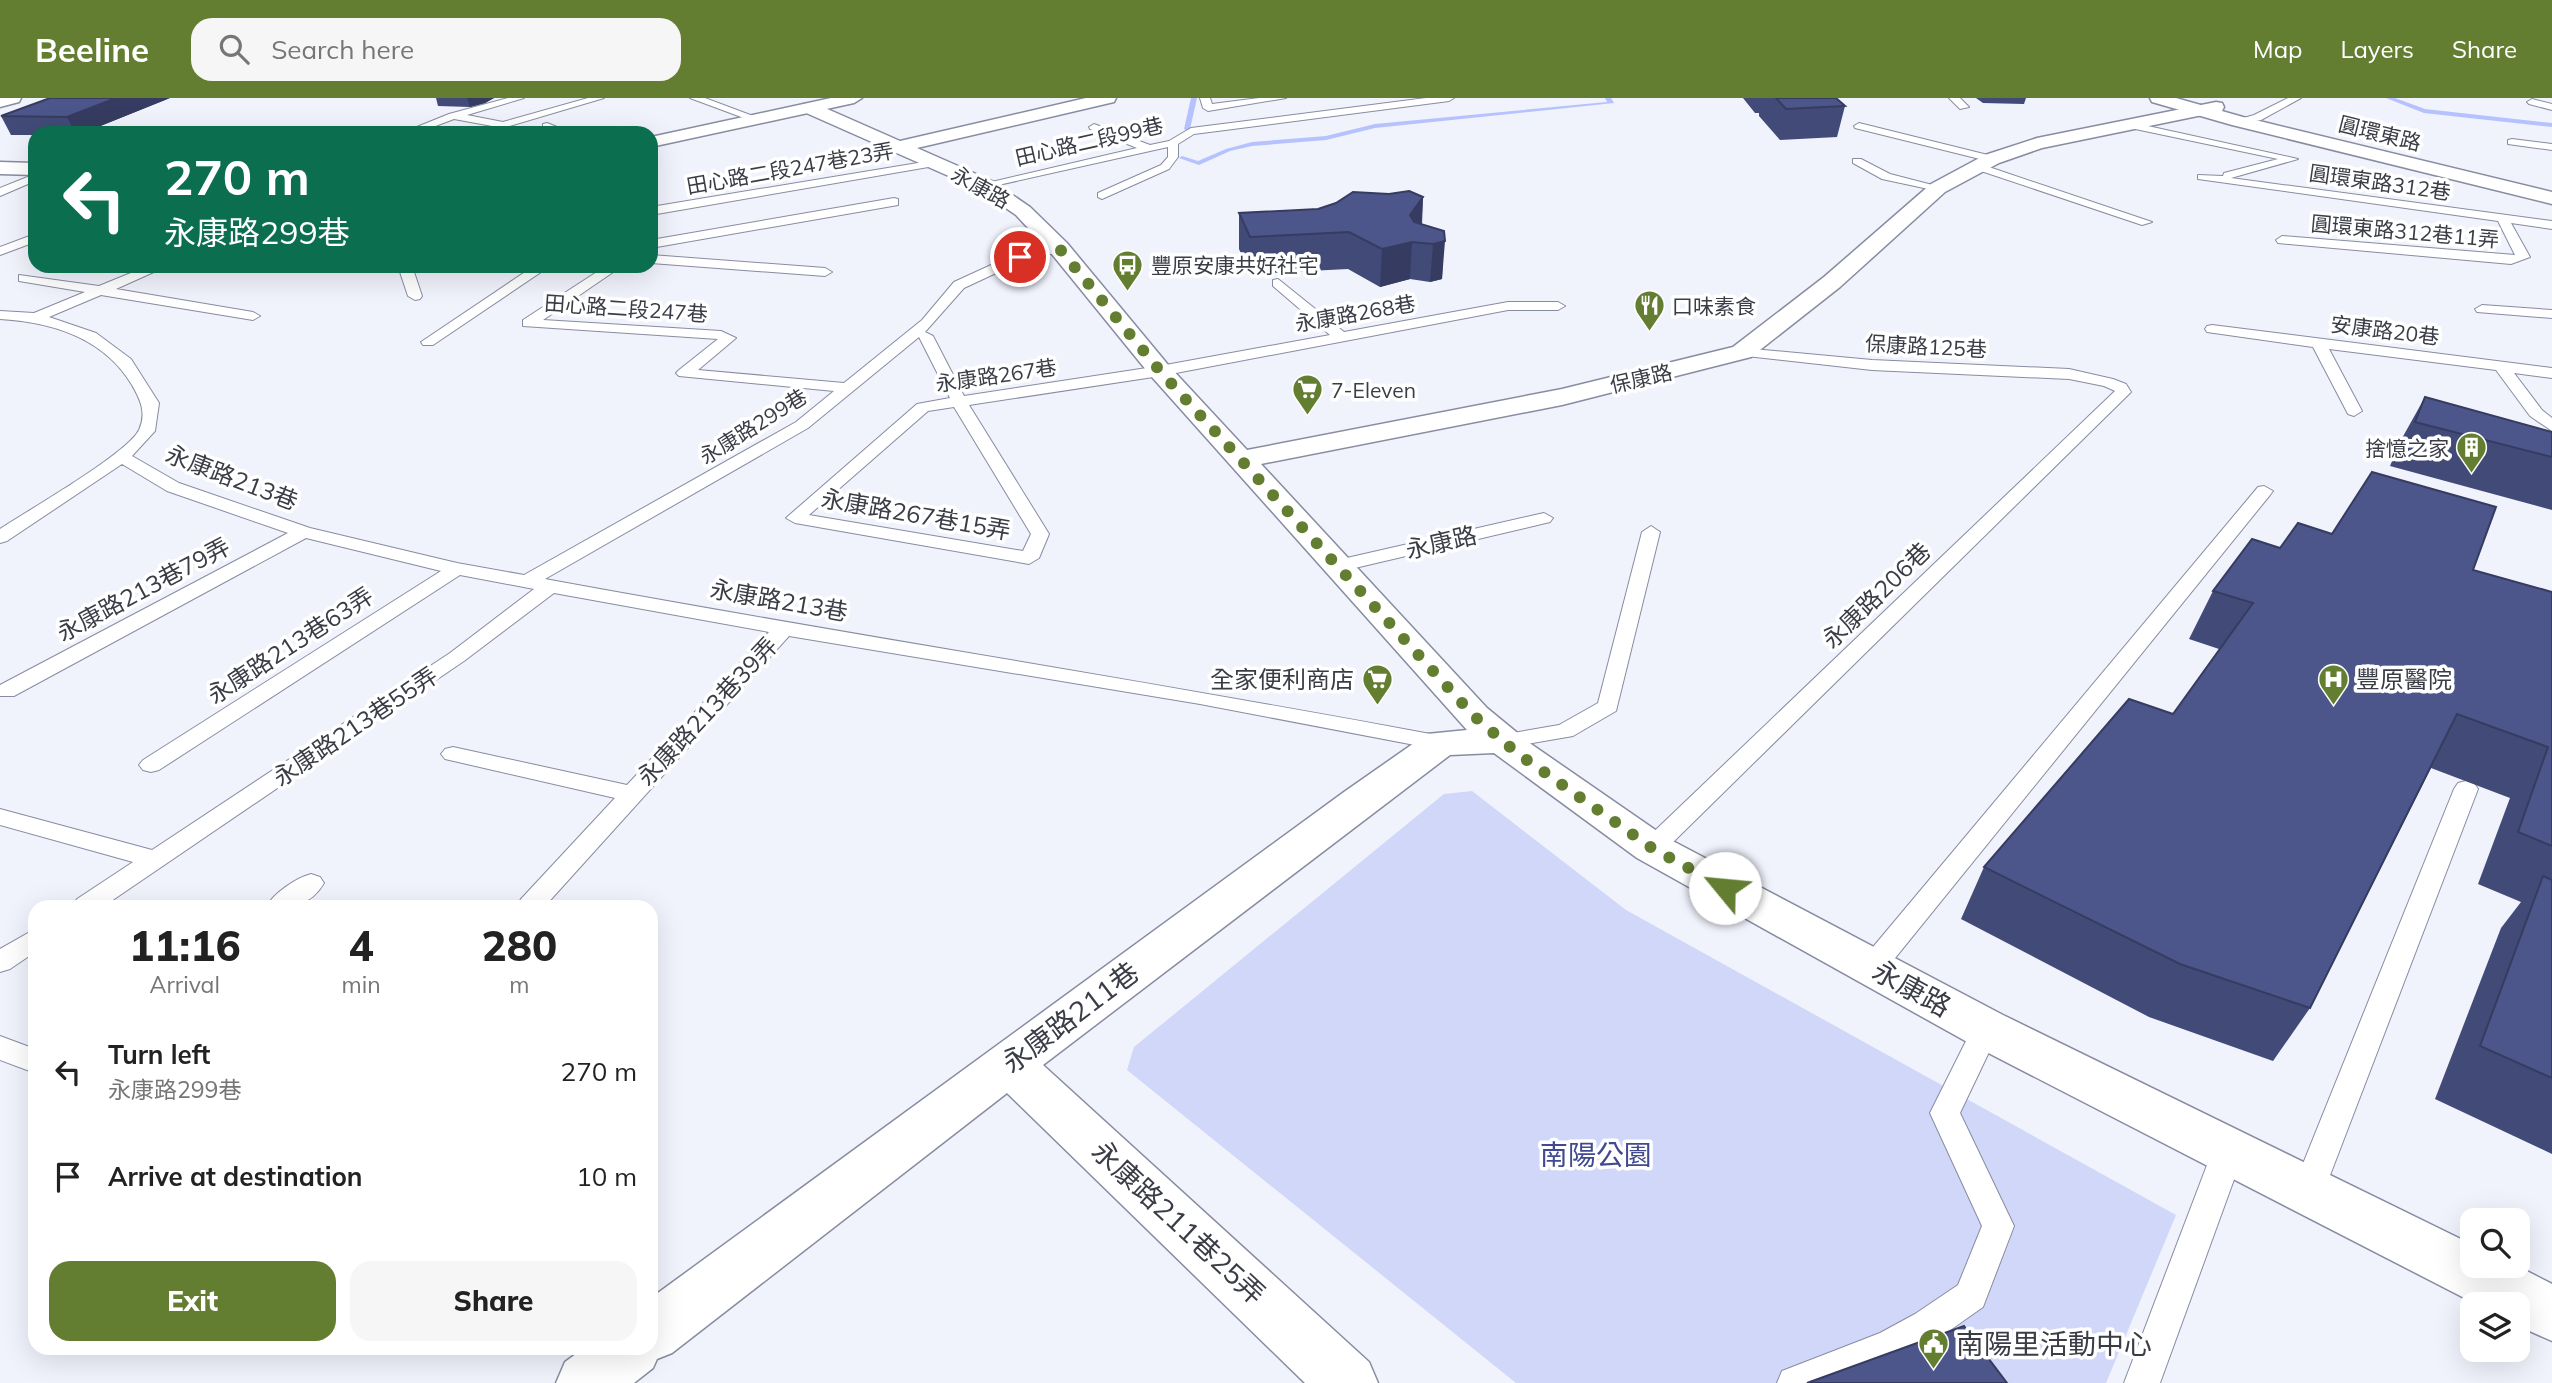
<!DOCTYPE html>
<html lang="en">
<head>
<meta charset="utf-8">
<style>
	:root { --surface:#fff; --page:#f6f6f6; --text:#222; --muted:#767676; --accent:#647e31 }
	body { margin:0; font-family:Mulish,"Noto Sans TC",sans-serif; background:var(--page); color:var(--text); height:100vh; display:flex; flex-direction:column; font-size:26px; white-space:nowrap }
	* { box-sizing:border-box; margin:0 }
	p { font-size:23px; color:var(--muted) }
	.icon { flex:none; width:38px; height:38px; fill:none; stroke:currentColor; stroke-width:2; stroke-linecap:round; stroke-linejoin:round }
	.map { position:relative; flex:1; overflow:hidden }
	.details { position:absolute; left:28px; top:802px; width:630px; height:455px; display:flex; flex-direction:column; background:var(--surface); border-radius:21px; box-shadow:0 7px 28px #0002 }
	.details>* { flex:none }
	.banner { position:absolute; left:28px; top:28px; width:630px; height:147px; border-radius:21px; box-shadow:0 7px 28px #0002; background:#0b6e4f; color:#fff; overflow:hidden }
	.buttons { position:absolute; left:2460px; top:1110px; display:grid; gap:14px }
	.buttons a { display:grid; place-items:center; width:70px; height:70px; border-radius:14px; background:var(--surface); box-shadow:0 7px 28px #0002; font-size:35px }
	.pin { position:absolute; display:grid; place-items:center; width:60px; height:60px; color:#fff; margin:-30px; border:4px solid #fff; border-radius:50%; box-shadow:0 2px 7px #0007 }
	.me { position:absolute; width:77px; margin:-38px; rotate:298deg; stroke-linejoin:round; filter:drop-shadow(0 0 5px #0008) }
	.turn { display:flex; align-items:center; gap:24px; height:147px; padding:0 21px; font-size:32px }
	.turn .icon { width:91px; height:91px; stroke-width:2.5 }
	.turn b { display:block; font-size:49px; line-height:60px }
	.eta { display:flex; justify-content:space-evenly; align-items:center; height:119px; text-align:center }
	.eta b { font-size:42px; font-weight:800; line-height:49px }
	.button { display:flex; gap:14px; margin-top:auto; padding:14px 21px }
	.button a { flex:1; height:80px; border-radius:21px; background:var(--accent); color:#fff; font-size:28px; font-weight:800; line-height:80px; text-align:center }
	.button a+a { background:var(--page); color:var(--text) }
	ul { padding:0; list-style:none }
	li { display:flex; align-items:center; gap:21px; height:105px; padding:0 21px }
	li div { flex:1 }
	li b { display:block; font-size:26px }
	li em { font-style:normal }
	header { display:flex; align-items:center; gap:42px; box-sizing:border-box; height:98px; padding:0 35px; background:var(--accent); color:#fff }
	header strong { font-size:33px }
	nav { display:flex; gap:38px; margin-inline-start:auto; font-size:24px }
	.search { width:490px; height:63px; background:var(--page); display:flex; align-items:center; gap:18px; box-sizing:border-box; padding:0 24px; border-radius:21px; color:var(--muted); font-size:26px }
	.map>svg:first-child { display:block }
</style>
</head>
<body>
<header>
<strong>Beeline</strong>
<div class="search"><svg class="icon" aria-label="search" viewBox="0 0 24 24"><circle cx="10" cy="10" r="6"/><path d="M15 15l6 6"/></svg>Search here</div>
<nav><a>Map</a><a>Layers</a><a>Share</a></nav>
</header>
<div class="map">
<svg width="2552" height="1285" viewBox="0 0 2552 1285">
	<rect width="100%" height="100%" fill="#f0f2fc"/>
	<path fill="#d0d7f9" d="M 1472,693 L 1626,812 L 2176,1117 L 2106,1285 L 1516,1285 L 1127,972 L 1134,949 L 1444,696 Z"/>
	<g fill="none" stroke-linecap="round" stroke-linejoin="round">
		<path fill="#b6c2fe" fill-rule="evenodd" d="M 1191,0 L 1197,0 L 1190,31 L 1187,33 L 1184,31 Z
			M 1605,0 L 1611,0 L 1614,5 L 1375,30 L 1326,42 L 1252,48 L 1230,53 L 1199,67 L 1179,60 L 1182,58 L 1198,63 L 1226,51 L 1252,44 L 1326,38 L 1375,26 L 1607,4 Z
			M 2386,0 L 2395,0 L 2425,11 L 2552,25 L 2552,29 L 2424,15 Z"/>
		<defs>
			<path id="lane" d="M 508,0 L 524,0 L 467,17 L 503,24 L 588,0 L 604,0 L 503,30 L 454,21 L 417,35 L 402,35 L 449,16 Z
				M 690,0 L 705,0 L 761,21 L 752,23 Z
				M 1200,0 L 1210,0 L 1212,6 L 1259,0 L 1286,0 L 1208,13 L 1203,10 Z
				M 1426,0 L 1454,0 L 1449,3 L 1194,36 L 1178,46 L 1178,59 L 1169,71 L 1102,101 L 1098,99 L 1098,95 L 1161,67 L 1168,59 L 1168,49 L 985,90 L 979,87 L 1137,50 L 1090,31 L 1089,29 L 1094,26 L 1150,47 L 1169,43 L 1191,30 Z
				M 1949,0 L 1960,0 L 1969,9 L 1960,11 Z
				M 2288,0 L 2301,0 L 2261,22 L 2238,26 L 2233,23 L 2254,17 Z
				M 2532,1 L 2552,6 L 2552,12 L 2529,6 L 2527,4 Z
				M 2125,23 L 2298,61 L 2231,80 L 2552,123 L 2552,131 L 2511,125 L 2530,159 L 2511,166 L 2278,145 L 2276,142 L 2282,138 L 2515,157 L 2498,123 L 2198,81 L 2198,77 L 2223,78 L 2224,75 L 2278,61 L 2121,28 L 2121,24 Z
				M 547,25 L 567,33 L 568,35 L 554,35 L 543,30 L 543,26 Z
				M 1859,25 L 1996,59 L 1998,61 L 1992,64 L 1855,30 L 1854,28 Z
				M 2512,41 L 2552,46 L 2552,52 L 2508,46 L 2508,42 Z
				M 1853,61 L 1861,61 L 1890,76 L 1944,90 L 1938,93 L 1882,81 L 1853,65 Z
				M 936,62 L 942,65 L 940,67 L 651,117 L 651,109 Z
				M 1975,67 L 1983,67 L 2152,124 L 2142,127 L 1975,71 Z
				M 35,76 L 35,83 L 0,98 L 0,90 Z
				M 894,100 L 898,101 L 898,107 L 651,150 L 651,142 Z
				M 35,136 L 35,144 L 0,157 L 0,149 Z
				M 1059,146 L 1065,150 L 1064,153 L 1024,162 L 964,190 L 925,234 L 933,238 L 964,298 L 1160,268 L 1330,237 L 1273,188 L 1273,182 L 1278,181 L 1344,234 L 1508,204 L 1558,204 L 1565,208 L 1558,212 L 1508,212 L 1160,278 L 969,307 L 1049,436 L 1039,460 L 1029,466 L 795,425 L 786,420 L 917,306 L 950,300 L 919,239 L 808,330 L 545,481 C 843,536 1143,582 1441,638 L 1449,640 L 1452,645 L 1449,650 L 1441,652 L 1200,606 L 789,538 L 545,808 L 517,808 L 521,801 L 615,700 L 445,661 L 441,656 L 445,651 L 453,649 L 627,687 L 769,534 L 554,495 L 464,563 L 104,808 L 73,808 L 77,801 L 133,764 L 0,727 L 0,711 L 152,752 L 450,555 L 534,491 L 460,477 L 159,672 L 151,674 L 143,672 L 139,667 L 143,662 L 441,473 L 306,440 L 14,598 L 0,598 L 0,587 L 288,435 L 167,393 L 122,366 L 7,443 L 0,445 L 0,431 C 27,413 127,356 139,332 C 147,315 140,301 132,287 C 104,240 52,224 0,221 L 0,213 L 34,215 L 85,194 L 19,183 L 19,177 L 99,188 L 148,168 L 167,168 L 116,191 L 253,214 L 260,218 L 253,222 L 101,197 L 49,219 L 96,235 L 131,261 L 159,305 L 155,333 L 132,358 L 179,385 L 310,430 L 457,465 L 524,477 L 796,324 L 834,293 L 679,278 L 676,275 L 679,272 L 718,241 L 523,228 L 523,222 L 606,168 L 622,168 L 543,222 L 721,233 L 736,240 L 698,272 L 844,285 L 922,222 L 954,184 L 1015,156 ZM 954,309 L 1031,436 L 1023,453 L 809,417 L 928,313 Z
				M 651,157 L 825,170 L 832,174 L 825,178 L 651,165 Z
				M 398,168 L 412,168 L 422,198 L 420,201 L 415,202 L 408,198 Z
				M 534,168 L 550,168 L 433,247 L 423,247 L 421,244 Z
				M 2482,207 L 2552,212 L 2552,220 L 2477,214 L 2475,211 Z
				M 2212,227 L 2552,270 L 2552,280 L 2514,275 L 2542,312 L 2552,320 L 2552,333 L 2530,318 L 2496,272 L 2329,251 L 2362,313 L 2354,318 L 2348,316 L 2313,249 L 2207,234 L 2205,231 L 2207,228 Z
				M 1742,250 L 1872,262 L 2069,271 L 2113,281 L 2126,286 L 2131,294 L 1661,756 L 1652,759 L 1643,756 L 1640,750 L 1643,744 L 2115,293 L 2104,288 L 2069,281 L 1872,272 L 1737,257 L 1735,254 Z
				M 2264,388 L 2273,393 L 2270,397 L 1883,875 L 1873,878 L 1863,875 L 1859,868 L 1863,861 L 2258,389 Z
				M 1544,415 L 1553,420 L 1550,424 L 1338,474 L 1328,468 L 1338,462 Z
				M 1651,428 L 1660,434 L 1616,613 L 1573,638 L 1504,650 L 1496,648 L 1493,643 L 1496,638 L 1559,627 L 1598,605 L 1642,434 Z
				M 2466,683 L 2474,685 L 2478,691 L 2324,1093 L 2319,1103 L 2308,1107 L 2297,1103 L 2292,1093 L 2454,691 L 2458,685 Z
				M 311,776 L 320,779 L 324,785 C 310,809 292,808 267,808 C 274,795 296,780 311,776 Z
				M 35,831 L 35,854 L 10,871 L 0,874 L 0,851 Z
				M 1986,920 L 1996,923 L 2000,931 L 1960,1015 L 2014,1128 L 1983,1209 L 1939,1240 L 1904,1259 L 1843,1285 L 1777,1285 L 1782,1273 L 1880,1235 L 1915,1216 L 1958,1187 L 1982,1128 L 1930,1015 L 1976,923 Z
				M 0,938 L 35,951 L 35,975 L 0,962 Z
				M 2228,1041 L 2239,1045 L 2244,1054 L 2160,1285 L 2124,1285 L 2212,1054 L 2217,1045 Z"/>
			<path id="street" d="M 1086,0 L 1116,0 L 1114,4 L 917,50 L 992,83 L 1030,109 L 1067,145 L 1169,268 L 1247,352 L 1562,291 L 1733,249 L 1824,179 L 1931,86 L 1985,57 L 2037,40 L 2216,4 L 2222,5 L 2224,9 L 2222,13 L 2042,50 L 1999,65 L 1945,94 L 1840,189 L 1751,259 L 1562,307 L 1261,366 L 1487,610 L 1531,646 L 1667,740 L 2003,917 L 2473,1147 L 2473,1167 L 2515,1167 L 2552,1186 L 2552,1243 L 2518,1228 L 2518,1206 L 2476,1206 L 1969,945 L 1637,760 L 1494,655 L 1450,657 L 1043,967 L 1369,1264 L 1378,1285 L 1305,1285 L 1007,995 L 672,1255 L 657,1261 L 653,1270 L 634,1285 L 556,1285 L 565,1264 L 584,1250 L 651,1250 L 651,1200 L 1344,694 L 1427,636 L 1467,632 L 1151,278 L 1051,155 L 1016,117 L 978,91 L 804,14 L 802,10 L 804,6 L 816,6 L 900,43 Z"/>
			<path id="secondary" d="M 0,0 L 21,0 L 19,4 L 0,9 Z
				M 831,0 L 862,0 L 854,5 L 651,49 L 651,39 Z
				M 0,64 L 35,65 L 35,77 L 0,76 Z"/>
			<path id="primary" d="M 2150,0 L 2176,0 L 2243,19 L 2552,94 L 2552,106 L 2232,27 L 2152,4 Z"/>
		</defs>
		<use href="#lane" stroke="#878ca1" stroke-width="2"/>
		<use href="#street" stroke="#878ca1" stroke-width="3"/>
		<use href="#secondary" stroke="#878ca1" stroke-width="3"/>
		<use href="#primary" stroke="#878ca1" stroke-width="3"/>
		<use href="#lane" fill="#fff" fill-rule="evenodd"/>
		<use href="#street" fill="#fff" fill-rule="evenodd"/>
		<use href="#secondary" fill="#fff" fill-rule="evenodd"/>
		<use href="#primary" fill="#fff" fill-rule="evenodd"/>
	</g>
	<path fill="#424a77" d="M 170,0 L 83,35 L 35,35 L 35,37 L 11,37 L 1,18 Z
		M 436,0 L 494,0 L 485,5 L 470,9 L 438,8 Z
		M 1733,0 L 1836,0 L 1845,8 L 1837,39 L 1780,42 L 1759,18 L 1759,15 L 1755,15 L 1743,0 Z
		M 1976,0 L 2026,0 L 2024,6 L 1983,5 Z
		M 1423,99 L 1422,127 L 1444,133 L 1442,181 L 1430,184 L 1410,181 L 1380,189 L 1348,171 L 1250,176 L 1239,151 L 1239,115 L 1318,111 Z
		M 2425,299 L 2552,334 L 2552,412 L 2390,368 L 2401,342 Z
		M 2332,436 L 2473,472 L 2552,494 L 2552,1056 L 2435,1001 L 2501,830 L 2521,804 L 2478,786 L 2510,700 L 2431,670 L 2310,910 L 2273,963 L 2149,919 L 1961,821 L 1984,769 L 2173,616 L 2219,551 L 2189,541 L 2213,493 L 2280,450 Z"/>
	<path fill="#363c61" d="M 116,0 L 170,0 L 83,35 L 75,35 L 67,19 Z
		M 467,0 L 494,0 L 485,5 L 470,9 Z
		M 1423,99 L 1421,134 L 1412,144 L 1410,181 L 1380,189 L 1382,151 Z
		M 1445,143 L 1442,181 L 1430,184 L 1433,146 Z"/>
	<path fill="#4d568a" stroke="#363c61" stroke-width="2" d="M 50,0 L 116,0 L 67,19 L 1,18 Z
		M 1776,0 L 1836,0 L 1845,8 L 1786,11 Z
		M 1409,93 L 1423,99 L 1410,117 L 1414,124 L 1444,133 L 1445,143 L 1433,146 L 1412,144 L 1382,151 L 1349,134 L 1250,139 L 1239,115 L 1318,111 L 1336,105 L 1353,94 L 1389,96 Z
		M 2425,299 L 2552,334 L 2552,359 L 2415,324 Z
		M 2372,374 L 2496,409 L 2473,472 L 2552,494 L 2552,748 L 2518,734 L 2548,649 L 2457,616 L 2310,910 L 2180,866 L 1984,769 L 2129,601 L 2173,616 L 2253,505 L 2213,493 L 2252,441 L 2280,450 L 2298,425 L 2332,436 Z
		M 2543,778 L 2552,782 L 2552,980 L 2480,948 Z
		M 1964,1228 L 2007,1285 L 1807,1285 Z"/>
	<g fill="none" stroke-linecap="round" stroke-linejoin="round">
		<path stroke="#647e31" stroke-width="12" stroke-dasharray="0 21.6" d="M 1020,159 L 1059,150 L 1160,273 L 1474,618 L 1517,655 L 1652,750 L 1725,790"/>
	</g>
	<defs>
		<symbol id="bus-pin" viewBox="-11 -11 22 30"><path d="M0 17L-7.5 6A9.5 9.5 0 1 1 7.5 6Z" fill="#647e31" stroke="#fff"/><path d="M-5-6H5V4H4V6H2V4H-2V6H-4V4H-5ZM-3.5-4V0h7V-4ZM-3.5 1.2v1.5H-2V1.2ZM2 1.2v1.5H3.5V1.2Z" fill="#fff"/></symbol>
		<symbol id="restaurant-pin" viewBox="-11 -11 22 30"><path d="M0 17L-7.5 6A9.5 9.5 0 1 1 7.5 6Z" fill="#647e31" stroke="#fff"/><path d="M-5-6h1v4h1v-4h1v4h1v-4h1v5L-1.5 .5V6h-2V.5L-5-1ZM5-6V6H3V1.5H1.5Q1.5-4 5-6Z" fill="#fff"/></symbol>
		<symbol id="supermarket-pin" viewBox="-11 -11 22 30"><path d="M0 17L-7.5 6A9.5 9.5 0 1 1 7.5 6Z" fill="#647e31" stroke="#fff"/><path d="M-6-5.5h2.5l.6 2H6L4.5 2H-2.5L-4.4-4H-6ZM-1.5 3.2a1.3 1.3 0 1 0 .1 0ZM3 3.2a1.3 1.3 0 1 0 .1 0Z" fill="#fff"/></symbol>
		<symbol id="building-pin" viewBox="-11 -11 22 30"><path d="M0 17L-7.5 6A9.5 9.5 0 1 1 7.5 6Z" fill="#647e31" stroke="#fff"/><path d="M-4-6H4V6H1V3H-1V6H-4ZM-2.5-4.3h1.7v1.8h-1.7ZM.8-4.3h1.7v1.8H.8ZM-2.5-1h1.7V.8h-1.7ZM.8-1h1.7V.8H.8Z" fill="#fff"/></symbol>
		<symbol id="hospital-pin" viewBox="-11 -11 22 30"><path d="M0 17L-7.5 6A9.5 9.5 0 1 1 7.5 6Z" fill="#647e31" stroke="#fff"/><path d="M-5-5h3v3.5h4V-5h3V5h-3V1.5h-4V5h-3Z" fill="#fff"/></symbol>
		<symbol id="civic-pin" viewBox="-11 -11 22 30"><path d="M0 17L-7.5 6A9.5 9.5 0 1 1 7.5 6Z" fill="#647e31" stroke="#fff"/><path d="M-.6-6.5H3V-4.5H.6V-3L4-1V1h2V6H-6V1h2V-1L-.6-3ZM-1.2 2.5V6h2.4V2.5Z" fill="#fff"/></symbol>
	</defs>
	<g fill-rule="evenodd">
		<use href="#bus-pin" x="1110" y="150" width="35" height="47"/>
		<use href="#restaurant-pin" x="1632" y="190" width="35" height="47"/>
		<use href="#supermarket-pin" x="1290" y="274" width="35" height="47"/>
		<use href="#building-pin" x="2454" y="332" width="35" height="47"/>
		<use href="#supermarket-pin" x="1360" y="564" width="35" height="47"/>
		<use href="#hospital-pin" x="2316" y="564" width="35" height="47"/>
		<use href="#civic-pin" x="1916" y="1228" width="35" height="47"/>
	</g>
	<g text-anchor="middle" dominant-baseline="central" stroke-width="7" stroke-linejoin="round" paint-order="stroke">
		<g font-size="21" fill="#3a3d46" stroke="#fff">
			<text transform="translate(2380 35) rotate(14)">圓環東路</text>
			<text transform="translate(1089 43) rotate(-13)">田心路二段99巷</text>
			<text transform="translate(790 70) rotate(-10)">田心路二段247巷23弄</text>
			<text transform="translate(2380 84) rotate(8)">圓環東路312巷</text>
			<text transform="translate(981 89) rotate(29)">永康路</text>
			<text transform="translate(2405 133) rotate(5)">圓環東路312巷11弄</text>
			<text transform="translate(626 210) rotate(4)">田心路二段247巷</text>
			<text transform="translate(1355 215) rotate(-10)">永康路268巷</text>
			<text transform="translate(2385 232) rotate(7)">安康路20巷</text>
			<text transform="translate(1926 248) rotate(3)">保康路125巷</text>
			<text transform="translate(996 277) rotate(-8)">永康路267巷</text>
			<text transform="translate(1641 280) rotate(-13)">保康路</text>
			<text transform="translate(753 328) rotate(-32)">永康路299巷</text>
		</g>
		<g font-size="21" fill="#3a3d46" stroke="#fff" text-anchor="start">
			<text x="1151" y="167">豐原安康共好社宅</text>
			<text x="1672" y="208">口味素食</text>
			<text x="1331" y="292">7-Eleven</text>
			<text x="2449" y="350" text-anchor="end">捨憶之家</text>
		</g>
		<g font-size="24" fill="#3a3d46" stroke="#fff">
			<text transform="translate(232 379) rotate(21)">永康路213巷</text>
			<text transform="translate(916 416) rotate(10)">永康路267巷15弄</text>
			<text transform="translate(1441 444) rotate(-13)">永康路</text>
			<text transform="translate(143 491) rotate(-28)">永康路213巷79弄</text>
			<text transform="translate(1876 497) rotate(-44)">永康路206巷</text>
			<text transform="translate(779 502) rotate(10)">永康路213巷</text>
			<text transform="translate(290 547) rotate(-33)">永康路213巷63弄</text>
			<text transform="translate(707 613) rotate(-47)">永康路213巷39弄</text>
			<text transform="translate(355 628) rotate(-34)">永康路213巷55弄</text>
		</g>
		<g font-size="24" fill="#3a3d46" stroke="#fff" text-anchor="end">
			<text x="1354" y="581">全家便利商店</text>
			<text x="2356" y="581" text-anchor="start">豐原醫院</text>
		</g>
		<g font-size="28" fill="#3a3d46" stroke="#fff">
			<text transform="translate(1912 890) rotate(29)">永康路</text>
			<text transform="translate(1070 919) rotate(-37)">永康路211巷</text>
			<text transform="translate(1179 1124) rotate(43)">永康路211巷25弄</text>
		</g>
		<g font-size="28" fill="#414990" stroke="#fff">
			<text x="1596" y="1056">南陽公園</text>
		</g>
		<g font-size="28" fill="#3a3d46" stroke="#fff" text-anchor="start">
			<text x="1956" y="1245">南陽里活動中心</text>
		</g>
	</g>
</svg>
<div class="buttons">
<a><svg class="icon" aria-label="search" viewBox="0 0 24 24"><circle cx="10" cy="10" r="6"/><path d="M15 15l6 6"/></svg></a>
<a><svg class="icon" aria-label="layers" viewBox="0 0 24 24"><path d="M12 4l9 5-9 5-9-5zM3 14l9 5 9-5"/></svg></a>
</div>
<div class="pin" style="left:1020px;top:159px;background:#d93025"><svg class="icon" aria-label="arrive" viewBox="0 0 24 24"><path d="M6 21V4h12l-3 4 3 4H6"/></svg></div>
<svg class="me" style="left:1725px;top:790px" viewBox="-20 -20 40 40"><circle r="19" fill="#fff"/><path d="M0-13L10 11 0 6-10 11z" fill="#647e31"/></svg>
<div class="banner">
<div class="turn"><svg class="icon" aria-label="left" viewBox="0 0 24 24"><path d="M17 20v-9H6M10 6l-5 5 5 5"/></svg><div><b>270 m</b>永康路299巷</div></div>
</div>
<section class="details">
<div class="eta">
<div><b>11:16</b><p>Arrival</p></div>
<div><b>4</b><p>min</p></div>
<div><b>280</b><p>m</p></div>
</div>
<ul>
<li><svg class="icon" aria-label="left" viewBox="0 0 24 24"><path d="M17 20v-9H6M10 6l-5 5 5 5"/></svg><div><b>Turn left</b><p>永康路299巷</p></div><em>270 m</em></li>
<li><svg class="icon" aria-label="arrive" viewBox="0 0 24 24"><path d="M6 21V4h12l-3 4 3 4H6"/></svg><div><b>Arrive at destination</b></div><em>10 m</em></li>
</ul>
<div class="button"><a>Exit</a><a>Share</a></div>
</section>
</div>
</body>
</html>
